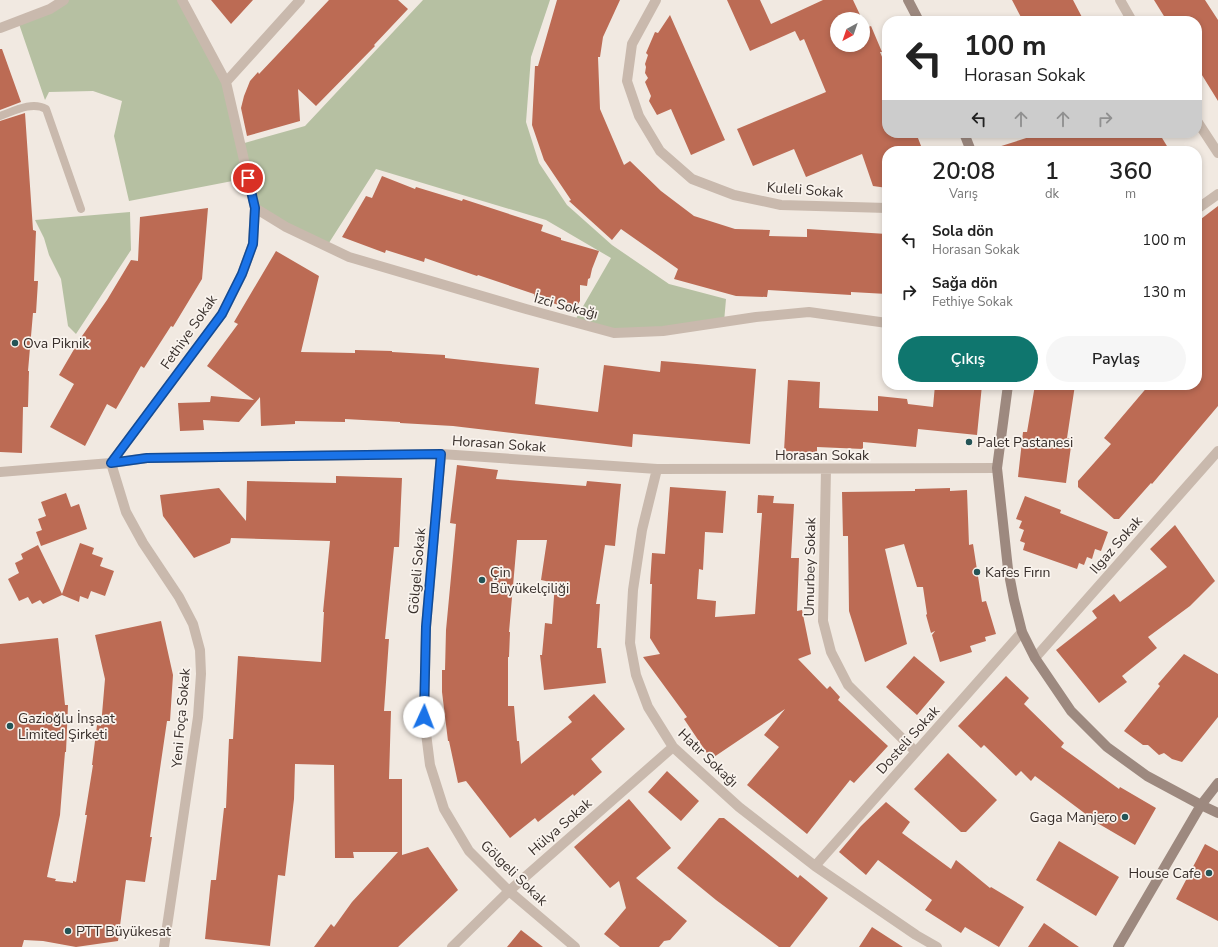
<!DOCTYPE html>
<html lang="tr">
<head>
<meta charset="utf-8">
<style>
	:root { --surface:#fff; --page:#f6f6f6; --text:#222; --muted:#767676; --accent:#0f766e }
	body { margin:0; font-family:"Nunito Sans",sans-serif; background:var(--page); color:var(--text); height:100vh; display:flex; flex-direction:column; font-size:15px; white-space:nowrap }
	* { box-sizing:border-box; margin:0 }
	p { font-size:13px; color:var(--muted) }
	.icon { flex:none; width:22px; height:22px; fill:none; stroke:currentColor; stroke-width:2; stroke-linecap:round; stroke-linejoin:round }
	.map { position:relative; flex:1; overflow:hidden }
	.side { position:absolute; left:882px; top:146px; width:320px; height:244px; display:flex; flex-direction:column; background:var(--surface); border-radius:16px; box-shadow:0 2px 6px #0003 }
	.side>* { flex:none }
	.banner { position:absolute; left:882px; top:16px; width:320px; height:122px; border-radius:16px; box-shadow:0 2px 6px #0003; background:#fff; color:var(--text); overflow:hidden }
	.needle { width:26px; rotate:220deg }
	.buttons { position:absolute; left:830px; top:12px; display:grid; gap:8px }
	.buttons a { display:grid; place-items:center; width:40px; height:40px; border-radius:50%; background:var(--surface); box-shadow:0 2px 6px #0003; font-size:20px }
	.pin { position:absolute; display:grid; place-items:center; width:34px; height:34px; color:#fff; margin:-17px; border:2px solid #fff; border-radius:50%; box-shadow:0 1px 4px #0007 }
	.me { position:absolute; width:44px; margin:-22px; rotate:2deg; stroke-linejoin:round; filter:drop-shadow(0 0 3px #0008) }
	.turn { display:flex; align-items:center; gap:14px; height:84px; padding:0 16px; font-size:18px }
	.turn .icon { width:52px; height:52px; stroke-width:2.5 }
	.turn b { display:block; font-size:28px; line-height:34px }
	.lanes { display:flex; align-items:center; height:38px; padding:0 16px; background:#0003; justify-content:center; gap:20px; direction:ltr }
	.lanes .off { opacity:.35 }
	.eta { display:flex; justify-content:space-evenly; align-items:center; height:68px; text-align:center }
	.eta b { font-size:24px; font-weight:600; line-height:28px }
	.action { display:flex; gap:8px; margin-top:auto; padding:8px 16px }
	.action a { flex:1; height:46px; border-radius:24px; background:var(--accent); color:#fff; font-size:16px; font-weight:600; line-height:46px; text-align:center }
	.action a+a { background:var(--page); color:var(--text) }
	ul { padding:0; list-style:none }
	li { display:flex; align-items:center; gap:12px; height:52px; padding:0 16px }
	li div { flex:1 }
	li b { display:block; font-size:15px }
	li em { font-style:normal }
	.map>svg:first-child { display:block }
</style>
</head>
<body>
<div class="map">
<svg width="1218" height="947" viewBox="0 0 1218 947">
	<rect width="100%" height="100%" fill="#f1e9e1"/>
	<path fill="#b6c0a2" d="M 64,0 L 182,0 L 226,82 L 241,144 L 305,126 L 423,0 L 550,0 L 531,57 L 526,122 L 539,163 L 567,205 L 612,245 L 669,284 L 726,299 L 724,322 L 614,333 L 574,322 L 611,258 L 546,220 L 376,169 L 327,246 L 255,208 L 248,178 L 129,201 L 114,136 L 122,101 L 93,91 L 49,92 L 45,100 L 18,21 Z
		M 130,212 L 131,250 L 76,334 L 68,326 L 61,279 L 49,255 L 44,238 L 35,220 Z"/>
	<path fill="#bc6b54" d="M 211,0 L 253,0 L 231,24 Z
		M 329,0 L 398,0 L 408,9 L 374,45 L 375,46 L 316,106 L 298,89 L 300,121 L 247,136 L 241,108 L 244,96 L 250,81 L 258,72 L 259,74 Z
		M 557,0 L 620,0 L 603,37 L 600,57 L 598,57 L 600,109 L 624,165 L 630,161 L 661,191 L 694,216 L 735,229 L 770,230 L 769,236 L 807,237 L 807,229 L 887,234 L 887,294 L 851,292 L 851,295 L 768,290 L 767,297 L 736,296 L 674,279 L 678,269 L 621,229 L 612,240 L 569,201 L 571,200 L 544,160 L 532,125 L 535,66 L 538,66 Z
		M 727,0 L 760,0 L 771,24 L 823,0 L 853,0 L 862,19 L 837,19 L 837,45 L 863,45 L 863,21 L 866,28 L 871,26 L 882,52 L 880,52 L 887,69 L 887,133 L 916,133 L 923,151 L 887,151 L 887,188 L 873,186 L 862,154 L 806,177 L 794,149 L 753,166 L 737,129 L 826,92 L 804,39 L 800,41 L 795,31 L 750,51 Z
		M 1012,0 L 1073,0 L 1084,21 L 1023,21 Z
		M 1154,0 L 1205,0 L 1218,20 L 1218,101 L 1197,67 L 1197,21 L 1167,21 Z
		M 670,15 L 725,140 L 691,155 L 671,109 L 657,115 L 649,101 L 651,96 L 645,82 L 648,78 L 645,73 L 646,67 L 645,64 L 648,55 L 646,53 L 655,32 L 658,33 Z
		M 0,49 L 2,49 L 21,102 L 0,110 Z
		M 25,113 L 33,230 L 36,231 L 34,281 L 38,281 L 36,313 L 33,313 L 28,371 L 29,371 L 28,407 L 23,407 L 22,453 L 0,452 L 0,121 Z
		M 1042,133 L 1159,133 L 1170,151 L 996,151 L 995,148 Z
		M 382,176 L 415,189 L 416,187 L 462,201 L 463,199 L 543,225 L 541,231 L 561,238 L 561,240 L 599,251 L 592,269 L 590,278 L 588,279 L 587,286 L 580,285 L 580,301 L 574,310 L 534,297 L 534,294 L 478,275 L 477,276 L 425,258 L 424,262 L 386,250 L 385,253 L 342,237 L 366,196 L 372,198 Z
		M 1218,206 L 1218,406 L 1152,484 L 1151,483 L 1119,519 L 1114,519 L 1078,487 L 1078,481 L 1111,444 L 1104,438 L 1149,385 L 1197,385 L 1197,222 Z
		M 208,208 L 202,279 L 173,327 L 171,326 L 144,368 L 141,366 L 116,409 L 107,404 L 85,446 L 50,427 L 74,384 L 59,375 L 80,339 L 107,300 L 131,260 L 138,261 L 140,217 Z
		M 276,251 L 319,276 L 301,352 L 355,353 L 355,350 L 392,351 L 392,352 L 445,355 L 445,358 L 539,368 L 535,404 L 598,412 L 604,365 L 660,372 L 661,361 L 756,369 L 750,444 L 633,434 L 632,447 L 453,426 L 400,423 L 400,422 L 345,419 L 345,422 L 295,421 L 295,424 L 261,426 L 260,397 L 239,422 L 203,420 L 204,430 L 180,431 L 178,403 L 210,402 L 211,396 L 254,400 L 207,366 L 238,324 L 234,322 Z
		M 788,380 L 820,382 L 819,408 L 878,411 L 878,396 L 907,399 L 908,404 L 933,407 L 935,385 L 982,385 L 977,435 L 918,429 L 916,447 L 863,442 L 863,449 L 817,447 L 817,453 L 784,451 Z
		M 1035,385 L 1075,385 L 1067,438 L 1072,439 L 1066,483 L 1018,477 L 1023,432 L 1027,432 Z
		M 457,465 L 498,470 L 496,479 L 586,486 L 587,481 L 621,484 L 615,546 L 605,545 L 596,604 L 600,604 L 597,648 L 601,648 L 606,683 L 544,690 L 540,655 L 542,655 L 545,623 L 552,624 L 555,583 L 541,580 L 547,540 L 517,540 L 509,632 L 510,632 L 509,657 L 508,657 L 508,706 L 514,706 L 517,741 L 519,741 L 521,764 L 572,722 L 568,717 L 594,694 L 625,729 L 591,759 L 602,772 L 574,796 L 573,794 L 538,822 L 535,818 L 510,838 L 466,781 L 458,783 L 449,741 L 448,741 L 442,692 L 442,670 L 445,670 L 446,630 L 456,524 L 450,523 Z
		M 336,476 L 402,478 L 399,547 L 394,547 L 385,639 L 389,639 L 384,711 L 391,711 L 389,779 L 402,779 L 402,855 L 428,847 L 458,890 L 398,947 L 314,947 L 331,924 L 334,927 L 352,902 L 398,852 L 353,852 L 354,858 L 335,858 L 334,765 L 295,764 L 294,799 L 285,876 L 278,875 L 270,946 L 205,939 L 211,880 L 216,880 L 224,808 L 226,808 L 229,739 L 233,739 L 238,656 L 321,662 L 324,612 L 323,612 L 330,541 L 231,538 L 230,543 L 194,558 L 163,516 L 160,495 L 219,488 L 246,521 L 247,481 L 336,483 Z
		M 670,487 L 726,491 L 723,533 L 705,532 L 703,570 L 699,569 L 697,599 L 716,601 L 715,617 L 755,614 L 762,513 L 757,513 L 758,495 L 774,496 L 773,503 L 794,504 L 791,558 L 799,558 L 797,611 L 802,610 L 811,654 L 798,659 L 827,689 L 830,686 L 840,697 L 838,700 L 888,746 L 854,783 L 850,780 L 807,834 L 747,785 L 779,747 L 764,735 L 785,709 L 711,759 L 684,719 L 687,717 L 643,657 L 660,654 L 650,638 L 652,584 L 650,584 L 652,553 L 665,554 Z
		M 950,488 L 950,491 L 967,490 L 969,545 L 973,544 L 982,602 L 986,601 L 996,634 L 985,637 L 986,641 L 970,646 L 972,652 L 940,662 L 932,635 L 935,631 L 931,633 L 926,615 L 927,614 L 923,587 L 917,587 L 904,544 L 885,549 L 907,644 L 865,662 L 849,611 L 848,536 L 843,536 L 842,492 L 915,491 L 915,489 Z
		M 66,493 L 71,507 L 79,504 L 87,529 L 41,546 L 36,532 L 42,530 L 38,519 L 46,516 L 41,502 Z
		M 1025,496 L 1061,510 L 1060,513 L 1108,532 L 1101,551 L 1095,549 L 1092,559 L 1087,557 L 1084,565 L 1079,563 L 1077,569 L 1023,550 L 1025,543 L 1020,541 L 1024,530 L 1019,528 L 1022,521 L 1016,519 Z
		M 1175,525 L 1215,581 L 1190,606 L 1148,637 L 1157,648 L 1122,676 L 1127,682 L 1099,703 L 1056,650 L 1097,618 L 1092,611 L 1114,594 L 1120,602 L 1167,567 L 1150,549 Z
		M 80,543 L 94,548 L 92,554 L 103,558 L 100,566 L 114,571 L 105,596 L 91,591 L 88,599 L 80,596 L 79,602 L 62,595 L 43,604 L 40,600 L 32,604 L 28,597 L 19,601 L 8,579 L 19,573 L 15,563 L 23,559 L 21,554 L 38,545 L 62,594 Z
		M 161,621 L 173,675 L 170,721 L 167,721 L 150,837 L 152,837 L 145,882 L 126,880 L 118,941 L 76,947 L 43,941 L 24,940 L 22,947 L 0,947 L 0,644 L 58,638 L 65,705 L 68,705 L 66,752 L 65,752 L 60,815 L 47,877 L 56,879 L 55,881 L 73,883 L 73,881 L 76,882 L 87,815 L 85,815 L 93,765 L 92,765 L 97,725 L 101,726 L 105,679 L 95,635 Z
		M 1184,654 L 1218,674 L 1218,717 L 1182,762 L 1172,759 L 1164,753 L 1159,755 L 1148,745 L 1143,745 L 1124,731 L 1160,686 L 1158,684 Z
		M 914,656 L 945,682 L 917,715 L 886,687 Z
		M 1006,676 L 1029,698 L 1024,704 L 1064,743 L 1061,747 L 1119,789 L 1120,787 L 1156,808 L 1135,845 L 1099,824 L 1035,776 L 1031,781 L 1021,771 L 1016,776 L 984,745 L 981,748 L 958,726 Z
		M 948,753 L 997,800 L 966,832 L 961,832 L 914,789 Z
		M 667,771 L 699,801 L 681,821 L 648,792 Z
		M 629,799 L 671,848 L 636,878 L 687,921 L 670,940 L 664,941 L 659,947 L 620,947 L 604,934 L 626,908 L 619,881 L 610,888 L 574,847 Z
		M 886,802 L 910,822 L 902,833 L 951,869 L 956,860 L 990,888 L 991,887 L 1024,907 L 999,947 L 965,927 L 961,933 L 925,910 L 932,900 L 878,860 L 866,875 L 839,852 L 861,826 Z
		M 719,818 L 724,818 L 798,878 L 800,875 L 828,898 L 790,947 L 779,947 L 716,900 L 677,868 Z
		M 1059,841 L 1119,877 L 1096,916 L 1036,880 Z
		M 1205,844 L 1218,851 L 1218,921 L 1176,899 Z
		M 1044,923 L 1079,947 L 1028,947 Z
		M 872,927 L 903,947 L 859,947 Z
		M 521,930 L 543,947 L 507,947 Z"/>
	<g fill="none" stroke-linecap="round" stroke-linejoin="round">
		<path stroke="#c9b9ad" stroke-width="8" d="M 0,116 C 14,111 32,101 46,109 L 81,209"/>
		<path stroke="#c9b9ad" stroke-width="10" d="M 656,0 L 632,44 L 627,81 L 639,116 L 660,151 L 692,179 L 734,195 L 781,205 L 887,208
			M 1120,0 L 1132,21
			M 0,28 L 50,9 L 64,0
			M 226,82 L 300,0
			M 1197,121 L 1218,153
			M 255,208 L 286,227 L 349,257 L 526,309 L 614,333 L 663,331 L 756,317 L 809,312 L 887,323
			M 1197,209 L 1218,194
			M 441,454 L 426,627 L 424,717 L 430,765 L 444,809 L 469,851 L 509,891 L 575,947
			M 111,463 L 222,314 L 242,274 L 253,244 L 255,208 L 226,82 L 182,0
			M 111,463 L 126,512 L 143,543 L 179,597 L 193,624 L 200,650 L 201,674 L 198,717 L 164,947
			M 657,469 L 642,530 L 633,590 L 630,643 L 636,675 L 648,707 L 673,747 L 739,807 L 815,866 L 916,935 L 937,947
			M 826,469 L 823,621 L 831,652 L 848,685 L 916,752
			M 0,472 L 111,463 L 147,458 L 441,454 L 657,469 L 997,468
			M 1035,658 L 1218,451
			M 815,866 L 1022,632
			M 452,947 L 509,891 L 673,747"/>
		<path stroke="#9d897f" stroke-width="10" d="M 908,0 L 919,21
			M 964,133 L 971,151
			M 1008,385 L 997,468 L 1008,569 L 1014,600 L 1022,632 L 1035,658 L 1071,711 L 1107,747 L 1147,776 L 1201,805 L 1218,813
			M 1118,947 L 1201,805 L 1218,783"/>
	</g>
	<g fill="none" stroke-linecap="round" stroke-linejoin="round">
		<defs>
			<path id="route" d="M 248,178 L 255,208 L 253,244 L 242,274 L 222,314 L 111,463 L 147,458 L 441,454 L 426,627 L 424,717"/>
		</defs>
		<use href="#route" stroke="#114b97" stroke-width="10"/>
		<use href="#route" stroke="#1a73e8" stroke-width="7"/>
	</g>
	<g fill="#245456" stroke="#f9f3ed" stroke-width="1.5">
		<circle cx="15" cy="343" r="4"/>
		<circle cx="969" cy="442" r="4"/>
		<circle cx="977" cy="572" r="4"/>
		<circle cx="482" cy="580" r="4"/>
		<circle cx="10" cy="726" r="4"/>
		<circle cx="1125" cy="817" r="4"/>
		<circle cx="1209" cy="873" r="4"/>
		<circle cx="68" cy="931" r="4"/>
	</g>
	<g text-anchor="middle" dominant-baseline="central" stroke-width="3.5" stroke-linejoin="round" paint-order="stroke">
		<g font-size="14" fill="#382f2b" stroke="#f9f3ed">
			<text transform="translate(805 190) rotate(4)">Kuleli Sokak</text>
			<text transform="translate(566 306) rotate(15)">İzci Sokağı</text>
			<text transform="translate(189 332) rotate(-55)">Fethiye Sokak</text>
			<text transform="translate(499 444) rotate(4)">Horasan Sokak</text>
			<text x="822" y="455">Horasan Sokak</text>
			<text transform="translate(1116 545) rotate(-49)">Ilgaz Sokak</text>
			<text transform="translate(810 567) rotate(-89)">Umurbey Sokak</text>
			<text transform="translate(417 571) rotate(-85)">Gölgeli Sokak</text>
			<text transform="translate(181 718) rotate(-85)">Yeni Foça Sokak</text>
			<text transform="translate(908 740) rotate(-48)">Dosteli Sokak</text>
			<text transform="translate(708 758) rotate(44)">Hatır Sokağı</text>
			<text transform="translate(560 827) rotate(-41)">Hülya Sokak</text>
			<text transform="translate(514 873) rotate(44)">Gölgeli Sokak</text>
		</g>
		<g font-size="14" fill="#382f2b" stroke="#f9f3ed" text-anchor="start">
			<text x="23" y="343">Ova Piknik</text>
			<text x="977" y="442">Palet Pastanesi</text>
			<text x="490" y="572">Çin<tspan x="490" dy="16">Büyükelçiliği</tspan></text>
			<text x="985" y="572">Kafes Fırın</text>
			<text x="18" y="718">Gazioğlu İnşaat<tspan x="18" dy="16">Limited Şirketi</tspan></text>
			<text x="1117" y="817" text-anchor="end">Gaga Manjero</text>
			<text x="1201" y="873" text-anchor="end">House Cafe</text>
			<text x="76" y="931">PTT Büyükesat</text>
		</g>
	</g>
</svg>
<div class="buttons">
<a><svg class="needle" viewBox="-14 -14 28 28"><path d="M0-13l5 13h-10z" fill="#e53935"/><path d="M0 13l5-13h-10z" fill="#767676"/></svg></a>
</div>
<div class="pin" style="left:248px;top:178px;background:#d93025"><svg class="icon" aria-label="arrive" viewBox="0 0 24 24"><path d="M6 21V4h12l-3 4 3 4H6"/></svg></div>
<svg class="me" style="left:424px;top:717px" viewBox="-20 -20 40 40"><circle r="19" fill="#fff"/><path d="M0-13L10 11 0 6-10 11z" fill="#1a73e8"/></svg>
<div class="banner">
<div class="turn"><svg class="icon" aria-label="left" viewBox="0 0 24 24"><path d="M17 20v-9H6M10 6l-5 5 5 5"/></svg><div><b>100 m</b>Horasan Sokak</div></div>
<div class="lanes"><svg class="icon" aria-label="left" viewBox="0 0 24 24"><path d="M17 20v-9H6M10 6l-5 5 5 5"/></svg><svg class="icon off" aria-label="ahead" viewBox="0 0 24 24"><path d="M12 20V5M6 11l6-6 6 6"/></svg><svg class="icon off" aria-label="ahead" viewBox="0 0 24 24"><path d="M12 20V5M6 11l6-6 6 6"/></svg><svg class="icon off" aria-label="right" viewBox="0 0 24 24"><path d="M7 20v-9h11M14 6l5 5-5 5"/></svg></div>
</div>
<section class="side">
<div class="eta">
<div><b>20:08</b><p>Varış</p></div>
<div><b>1</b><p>dk</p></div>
<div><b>360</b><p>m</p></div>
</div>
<ul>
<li><svg class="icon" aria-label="left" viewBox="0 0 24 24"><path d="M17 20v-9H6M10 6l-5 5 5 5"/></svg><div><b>Sola dön</b><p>Horasan Sokak</p></div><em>100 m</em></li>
<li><svg class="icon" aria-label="right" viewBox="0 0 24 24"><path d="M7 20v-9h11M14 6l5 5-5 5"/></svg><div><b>Sağa dön</b><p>Fethiye Sokak</p></div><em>130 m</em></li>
</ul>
<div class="action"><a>Çıkış</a><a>Paylaş</a></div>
</section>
</div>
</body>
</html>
